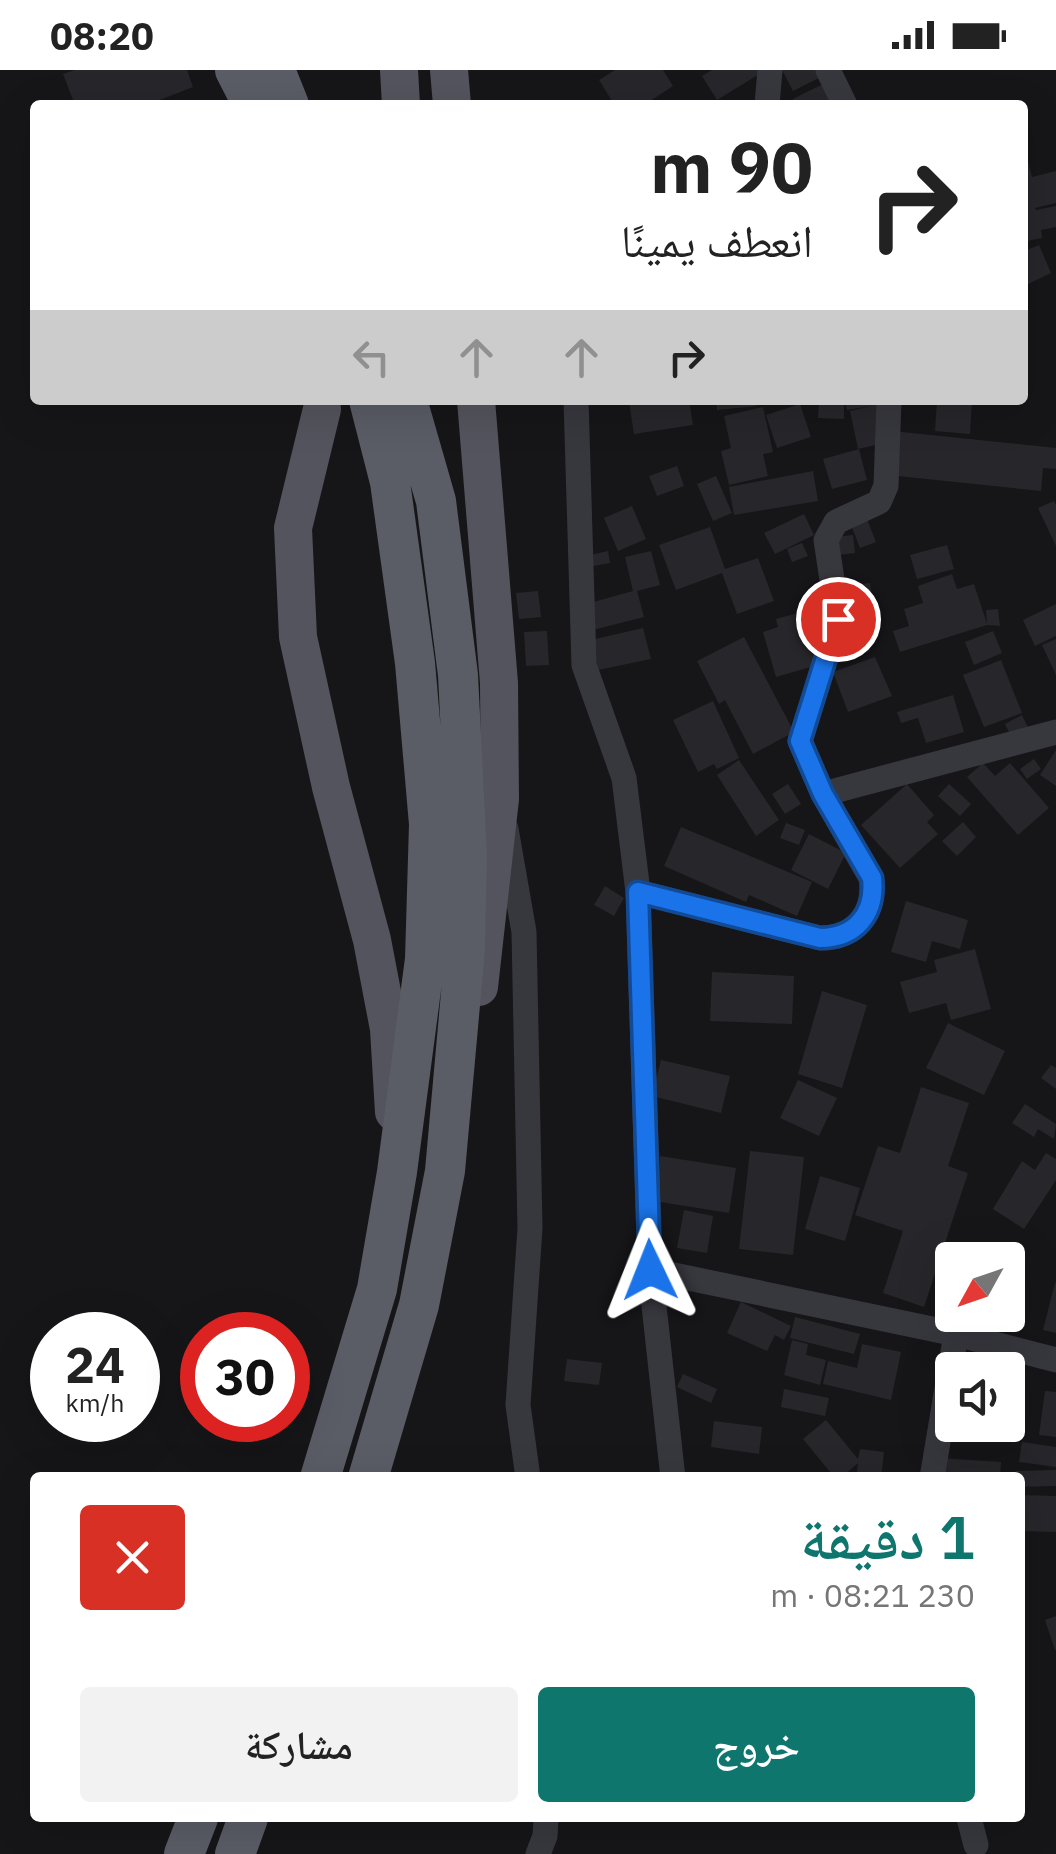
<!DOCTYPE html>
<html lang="ar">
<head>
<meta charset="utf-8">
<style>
	:root { --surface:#fff; --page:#f2f2f2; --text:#222; --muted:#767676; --accent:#0f766e }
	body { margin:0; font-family:"IBM Plex Sans","Noto Naskh Arabic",sans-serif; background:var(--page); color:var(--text); direction:rtl; height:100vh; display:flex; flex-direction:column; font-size:38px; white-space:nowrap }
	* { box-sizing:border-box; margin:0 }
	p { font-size:32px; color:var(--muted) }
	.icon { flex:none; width:55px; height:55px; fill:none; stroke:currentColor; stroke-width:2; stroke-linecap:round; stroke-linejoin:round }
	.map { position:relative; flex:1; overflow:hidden; direction:ltr }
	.panel { position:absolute; left:30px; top:1402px; width:995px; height:350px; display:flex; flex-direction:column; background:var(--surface); border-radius:10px; box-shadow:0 10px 40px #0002; direction:rtl }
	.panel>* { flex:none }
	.guide { position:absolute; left:30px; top:30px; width:998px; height:305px; border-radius:10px; box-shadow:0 10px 40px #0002; direction:rtl; background:#fff; color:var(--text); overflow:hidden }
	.needle { width:65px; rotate:230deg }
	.fabs { position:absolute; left:935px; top:1172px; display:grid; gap:20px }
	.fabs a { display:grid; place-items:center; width:90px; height:90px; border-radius:10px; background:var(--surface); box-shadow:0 10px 40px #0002; font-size:50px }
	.speed { position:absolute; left:30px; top:1242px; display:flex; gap:20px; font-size:50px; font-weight:700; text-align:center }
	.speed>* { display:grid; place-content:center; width:130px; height:130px; border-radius:50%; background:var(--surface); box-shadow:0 10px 40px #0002; line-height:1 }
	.speed small { font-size:25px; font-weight:400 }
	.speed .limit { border:15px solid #d22; background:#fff; color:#111 }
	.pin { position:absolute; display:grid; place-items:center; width:85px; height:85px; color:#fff; margin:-42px; border:5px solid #fff; border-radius:50%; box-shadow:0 2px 10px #0007 }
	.me { position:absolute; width:110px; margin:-55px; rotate:358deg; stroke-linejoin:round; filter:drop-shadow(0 0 8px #0008) }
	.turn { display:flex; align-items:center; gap:35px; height:210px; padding:0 50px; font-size:45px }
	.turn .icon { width:130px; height:130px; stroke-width:2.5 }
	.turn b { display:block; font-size:70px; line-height:85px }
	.lanes { display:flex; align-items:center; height:95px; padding:0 50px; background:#0003; justify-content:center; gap:50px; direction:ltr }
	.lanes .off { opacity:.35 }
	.round { display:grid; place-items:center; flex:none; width:105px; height:105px; border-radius:10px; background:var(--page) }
	.overview { display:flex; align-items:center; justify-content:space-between; height:170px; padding:0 50px }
	h1 { font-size:60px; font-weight:600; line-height:75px; color:var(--accent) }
	.cta { display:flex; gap:20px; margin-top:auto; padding:20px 50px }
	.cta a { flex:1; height:115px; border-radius:10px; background:var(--accent); color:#fff; font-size:40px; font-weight:600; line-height:115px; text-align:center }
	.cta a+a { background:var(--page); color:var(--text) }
	.status { display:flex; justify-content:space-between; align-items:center; height:70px; padding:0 50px; background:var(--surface); direction:ltr }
	.status svg { height:28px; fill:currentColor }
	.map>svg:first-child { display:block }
</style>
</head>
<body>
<div class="status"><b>08:20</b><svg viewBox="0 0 49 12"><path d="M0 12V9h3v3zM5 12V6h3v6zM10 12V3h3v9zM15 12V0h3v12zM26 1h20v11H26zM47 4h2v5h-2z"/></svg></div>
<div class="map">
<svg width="1056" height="1784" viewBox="0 0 1056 1784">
	<rect width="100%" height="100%" fill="#161619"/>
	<path fill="#27262a" d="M 75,0 L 187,0 L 193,17 L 147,35 L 75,35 L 63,4 Z
		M 615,0 L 663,0 L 673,16 L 644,35 L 601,35 L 612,31 L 599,10 Z
		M 712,0 L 759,0 L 761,3 L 717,30 L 702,6 Z
		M 782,0 L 822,0 L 825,5 L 793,21 Z
		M 829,11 L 840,35 L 796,35 L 793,29 Z
		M 1026,84 L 1032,107 L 1056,101 L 1056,133 L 1035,138 L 1036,140 L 1056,136 L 1056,157 L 1041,160 L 1042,168 L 1022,172 L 1022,85 Z
		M 1039,175 L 1051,203 L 1022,217 L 1022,182 Z
		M 644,330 L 689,330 L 693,355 L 634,364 L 629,332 Z
		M 716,330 L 757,330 L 757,336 L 717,340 Z
		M 819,330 L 844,331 L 844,349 L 818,348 Z
		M 845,330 L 884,330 L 885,373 L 858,379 L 850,341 L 871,336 L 847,340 Z
		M 937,330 L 972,330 L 970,364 L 935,361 Z
		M 800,334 L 811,367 L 777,378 L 766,345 Z
		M 763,337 L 773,382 L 763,384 L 768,406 L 729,415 L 721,381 L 731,378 L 724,346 Z
		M 892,361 L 1056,378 L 1056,399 L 1043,398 L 1041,421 L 888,405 Z
		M 859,379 L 867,410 L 832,419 L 823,389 Z
		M 677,396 L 684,416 L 657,426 L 649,406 Z
		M 813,401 L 818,431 L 734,445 L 729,417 Z
		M 716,406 L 732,443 L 713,451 L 697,414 Z
		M 1054,431 L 1056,435 L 1056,476 L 1038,438 Z
		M 632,436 L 646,469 L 618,481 L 604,448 Z
		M 804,444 L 814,465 L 775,484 L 764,463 Z
		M 867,449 L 876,472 L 860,478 L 851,455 Z
		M 710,457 L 725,499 L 758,488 L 774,531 L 737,544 L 722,503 L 676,520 L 659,475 Z
		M 853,465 L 855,483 L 838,485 L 836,467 Z
		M 802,473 L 808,486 L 792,492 L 787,479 Z
		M 947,475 L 954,499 L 917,509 L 910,485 Z
		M 608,481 L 610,493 L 588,497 L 586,486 Z
		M 651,481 L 660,515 L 637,521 L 644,547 L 593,560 L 586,534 L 633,521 L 625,487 Z
		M 952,504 L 957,519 L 974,514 L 987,554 L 986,540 L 998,539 L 1000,556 L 987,555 L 900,582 L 893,561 L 909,556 L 904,539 L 923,533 L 918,516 Z
		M 870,513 L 874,536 L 845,540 L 842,516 Z
		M 538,521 L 541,547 L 519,549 L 516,523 Z
		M 1056,534 L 1056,566 L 1035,576 L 1023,550 Z
		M 805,541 L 821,594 L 776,607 L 763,562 L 778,557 L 776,549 Z
		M 643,558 L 651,589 L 598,600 L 591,570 Z
		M 862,558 L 870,581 L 847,590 L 838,567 Z
		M 547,561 L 549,595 L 526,596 L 524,562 Z
		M 993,561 L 1002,583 L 974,595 L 965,572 Z
		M 744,567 L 794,662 L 753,684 L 725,630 L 719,634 L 697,591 Z
		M 1056,569 L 1056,605 L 1042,575 Z
		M 875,587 L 892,626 L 848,642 L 833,602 Z
		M 1001,590 L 1022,643 L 984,657 L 963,605 Z
		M 953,625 L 964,662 L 926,673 L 918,648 L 901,653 L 897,642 Z
		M 713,631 L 739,688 L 717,699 L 714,694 L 698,702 L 673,650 Z
		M 1022,645 L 1029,660 L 1012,668 L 1005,654 Z
		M 1056,680 L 1056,716 L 1040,705 Z
		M 1034,689 L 1041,699 L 1027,709 L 1020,699 Z
		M 739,690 L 779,750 L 756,766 L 717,705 Z
		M 983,693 L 995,706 L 1010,693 L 1049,738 L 1018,765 L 967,707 Z
		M 788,714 L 801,734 L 785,744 L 772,724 Z
		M 907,714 L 934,745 L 927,752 L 938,764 L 900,798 L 861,755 Z
		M 949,714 L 971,734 L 960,746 L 938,726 Z
		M 963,752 L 976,767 L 957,786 L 942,771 Z
		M 786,753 L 805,760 L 799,775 L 780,768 Z
		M 681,757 L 812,812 L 797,846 L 749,825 L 746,832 L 664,796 Z
		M 809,764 L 846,783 L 828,819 L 791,800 Z
		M 605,816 L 624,828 L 614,846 L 594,835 Z
		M 906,831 L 968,850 L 960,879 L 932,871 L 926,892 L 891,882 Z
		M 975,879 L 991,939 L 951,950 L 946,933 L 909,943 L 900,912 L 937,902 L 934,890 Z
		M 712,902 L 794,906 L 792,954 L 710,951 Z
		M 822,921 L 867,935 L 842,1018 L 798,1004 Z
		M 948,953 L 1005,981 L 984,1025 L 926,998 Z
		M 661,990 L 730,1006 L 721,1043 L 652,1026 Z
		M 1051,995 L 1056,998 L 1056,1019 L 1041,1008 Z
		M 798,1010 L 837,1028 L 819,1066 L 780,1048 Z
		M 921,1017 L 969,1033 L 948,1096 L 968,1103 L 924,1237 L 883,1223 L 903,1161 L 855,1145 L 878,1076 L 900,1083 Z
		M 1025,1034 L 1056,1054 L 1054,1069 L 1038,1059 L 1034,1067 L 1012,1053 Z
		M 750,1081 L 804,1087 L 793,1185 L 739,1179 Z
		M 1046,1083 L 1056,1089 L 1056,1110 L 1024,1159 L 993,1139 L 1022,1091 L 1035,1100 Z
		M 660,1086 L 736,1098 L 729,1143 L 654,1131 Z
		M 820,1106 L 860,1118 L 845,1171 L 805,1159 Z
		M 684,1140 L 713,1146 L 707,1183 L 677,1178 Z
		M 1055,1213 L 1056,1213 L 1056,1263 L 1043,1260 Z
		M 741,1232 L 791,1256 L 784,1270 L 775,1265 L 767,1281 L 727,1263 Z
		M 795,1247 L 860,1264 L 854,1284 L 790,1268 Z
		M 792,1270 L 808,1274 L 806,1285 L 826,1290 L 820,1315 L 784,1305 Z
		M 862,1274 L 901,1282 L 891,1330 L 823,1314 L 828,1291 L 857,1298 Z
		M 567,1289 L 602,1293 L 599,1315 L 564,1311 Z
		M 683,1304 L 717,1319 L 711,1333 L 677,1317 Z
		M 784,1319 L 829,1328 L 825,1346 L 781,1337 Z
		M 1045,1321 L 1056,1322 L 1056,1367 L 1039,1365 Z
		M 826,1350 L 858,1389 L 860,1379 L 884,1382 L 881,1408 L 856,1408 L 858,1393 L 841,1408 L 835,1408 L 803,1369 Z
		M 714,1351 L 762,1357 L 759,1384 L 711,1377 Z
		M 1022,1372 L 1056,1377 L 1056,1397 L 1019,1392 Z
		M 938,1388 L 1001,1392 L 1000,1408 L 937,1408 Z
		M 1056,1400 L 1056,1416 L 1020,1417 L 1020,1408 L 1017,1408 L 1016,1401 Z
		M 1020,1425 L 1056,1426 L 1056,1462 L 1020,1461 Z
		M 1056,1546 L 1056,1580 L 1055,1580 L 1045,1550 Z"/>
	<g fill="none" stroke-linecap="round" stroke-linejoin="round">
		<path stroke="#37373e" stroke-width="25" d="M 828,0 L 845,35
			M 767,35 L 770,0
			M 576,330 L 584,595 L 624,708 L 638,822 L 650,1200 L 673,1408
			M 823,724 L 1056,662
			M 506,759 L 524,862 L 530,1158 L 518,1335 L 528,1408
			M 638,822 L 820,868 C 855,868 876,844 871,808 L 823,724 L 800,671 L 838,549 L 826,470 L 836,452 L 879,432 L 886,416 L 889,330
			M 650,1200 L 956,1264 L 1056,1290
			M 932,1408 L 956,1264
			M 969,1748 L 976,1775
			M 538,1784 L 545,1766 L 546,1748"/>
		<path stroke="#53545d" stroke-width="38" d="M 399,0 L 401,35
			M 449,0 L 452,35
			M 476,330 L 499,613 L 500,729 L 479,917
			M 322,339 L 293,458 L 298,567 L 331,717 L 372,870 L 389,959 L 394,1042"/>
		<path stroke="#5a5c66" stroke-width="40" d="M 235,0 L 253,35
			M 275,0 L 289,35
			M 320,1408 L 377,1219 L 397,1102 L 425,889 L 429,754 L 415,593 L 390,412 L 369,330
			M 368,1408 L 419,1235 L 445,1101 L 465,879 L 467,785 L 458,605 L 436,431 L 407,330
			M 184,1784 L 198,1748
			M 235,1784 L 248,1748"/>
	</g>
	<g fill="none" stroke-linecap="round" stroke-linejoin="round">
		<defs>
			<path id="route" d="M 650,1200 L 638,822 L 820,868 C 855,868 876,844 872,808 L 823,724 L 800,671 L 838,549"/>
		</defs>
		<use href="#route" stroke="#114b97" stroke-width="25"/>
		<use href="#route" stroke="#1a73e8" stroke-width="18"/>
	</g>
</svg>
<div class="fabs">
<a><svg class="needle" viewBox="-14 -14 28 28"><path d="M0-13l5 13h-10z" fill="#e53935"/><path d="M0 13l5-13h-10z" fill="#767676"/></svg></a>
<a><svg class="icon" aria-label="sound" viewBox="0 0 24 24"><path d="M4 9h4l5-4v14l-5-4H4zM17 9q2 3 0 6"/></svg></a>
</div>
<div class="speed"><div>24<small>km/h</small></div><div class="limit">30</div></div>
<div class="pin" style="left:838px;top:549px;background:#d93025"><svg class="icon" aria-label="arrive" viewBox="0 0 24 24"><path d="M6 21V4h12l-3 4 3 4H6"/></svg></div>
<svg class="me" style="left:650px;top:1200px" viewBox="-20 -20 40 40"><path d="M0-17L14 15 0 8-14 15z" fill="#1a73e8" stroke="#fff" stroke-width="4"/></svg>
<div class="guide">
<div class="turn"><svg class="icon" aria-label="right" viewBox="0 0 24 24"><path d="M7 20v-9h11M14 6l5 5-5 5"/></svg><div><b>90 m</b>انعطف يمينًا</div></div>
<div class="lanes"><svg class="icon off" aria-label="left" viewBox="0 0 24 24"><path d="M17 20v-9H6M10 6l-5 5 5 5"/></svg><svg class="icon off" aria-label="ahead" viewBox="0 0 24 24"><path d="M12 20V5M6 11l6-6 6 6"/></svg><svg class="icon off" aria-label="ahead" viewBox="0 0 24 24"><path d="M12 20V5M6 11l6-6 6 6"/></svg><svg class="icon" aria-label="right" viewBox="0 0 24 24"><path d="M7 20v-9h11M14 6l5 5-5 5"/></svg></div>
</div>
<section class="panel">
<div class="overview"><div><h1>1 دقيقة</h1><p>230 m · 08:21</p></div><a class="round" style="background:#d93025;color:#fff"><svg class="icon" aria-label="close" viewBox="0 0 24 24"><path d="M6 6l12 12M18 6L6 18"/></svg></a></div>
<div class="cta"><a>خروج</a><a>مشاركة</a></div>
</section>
</div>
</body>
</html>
